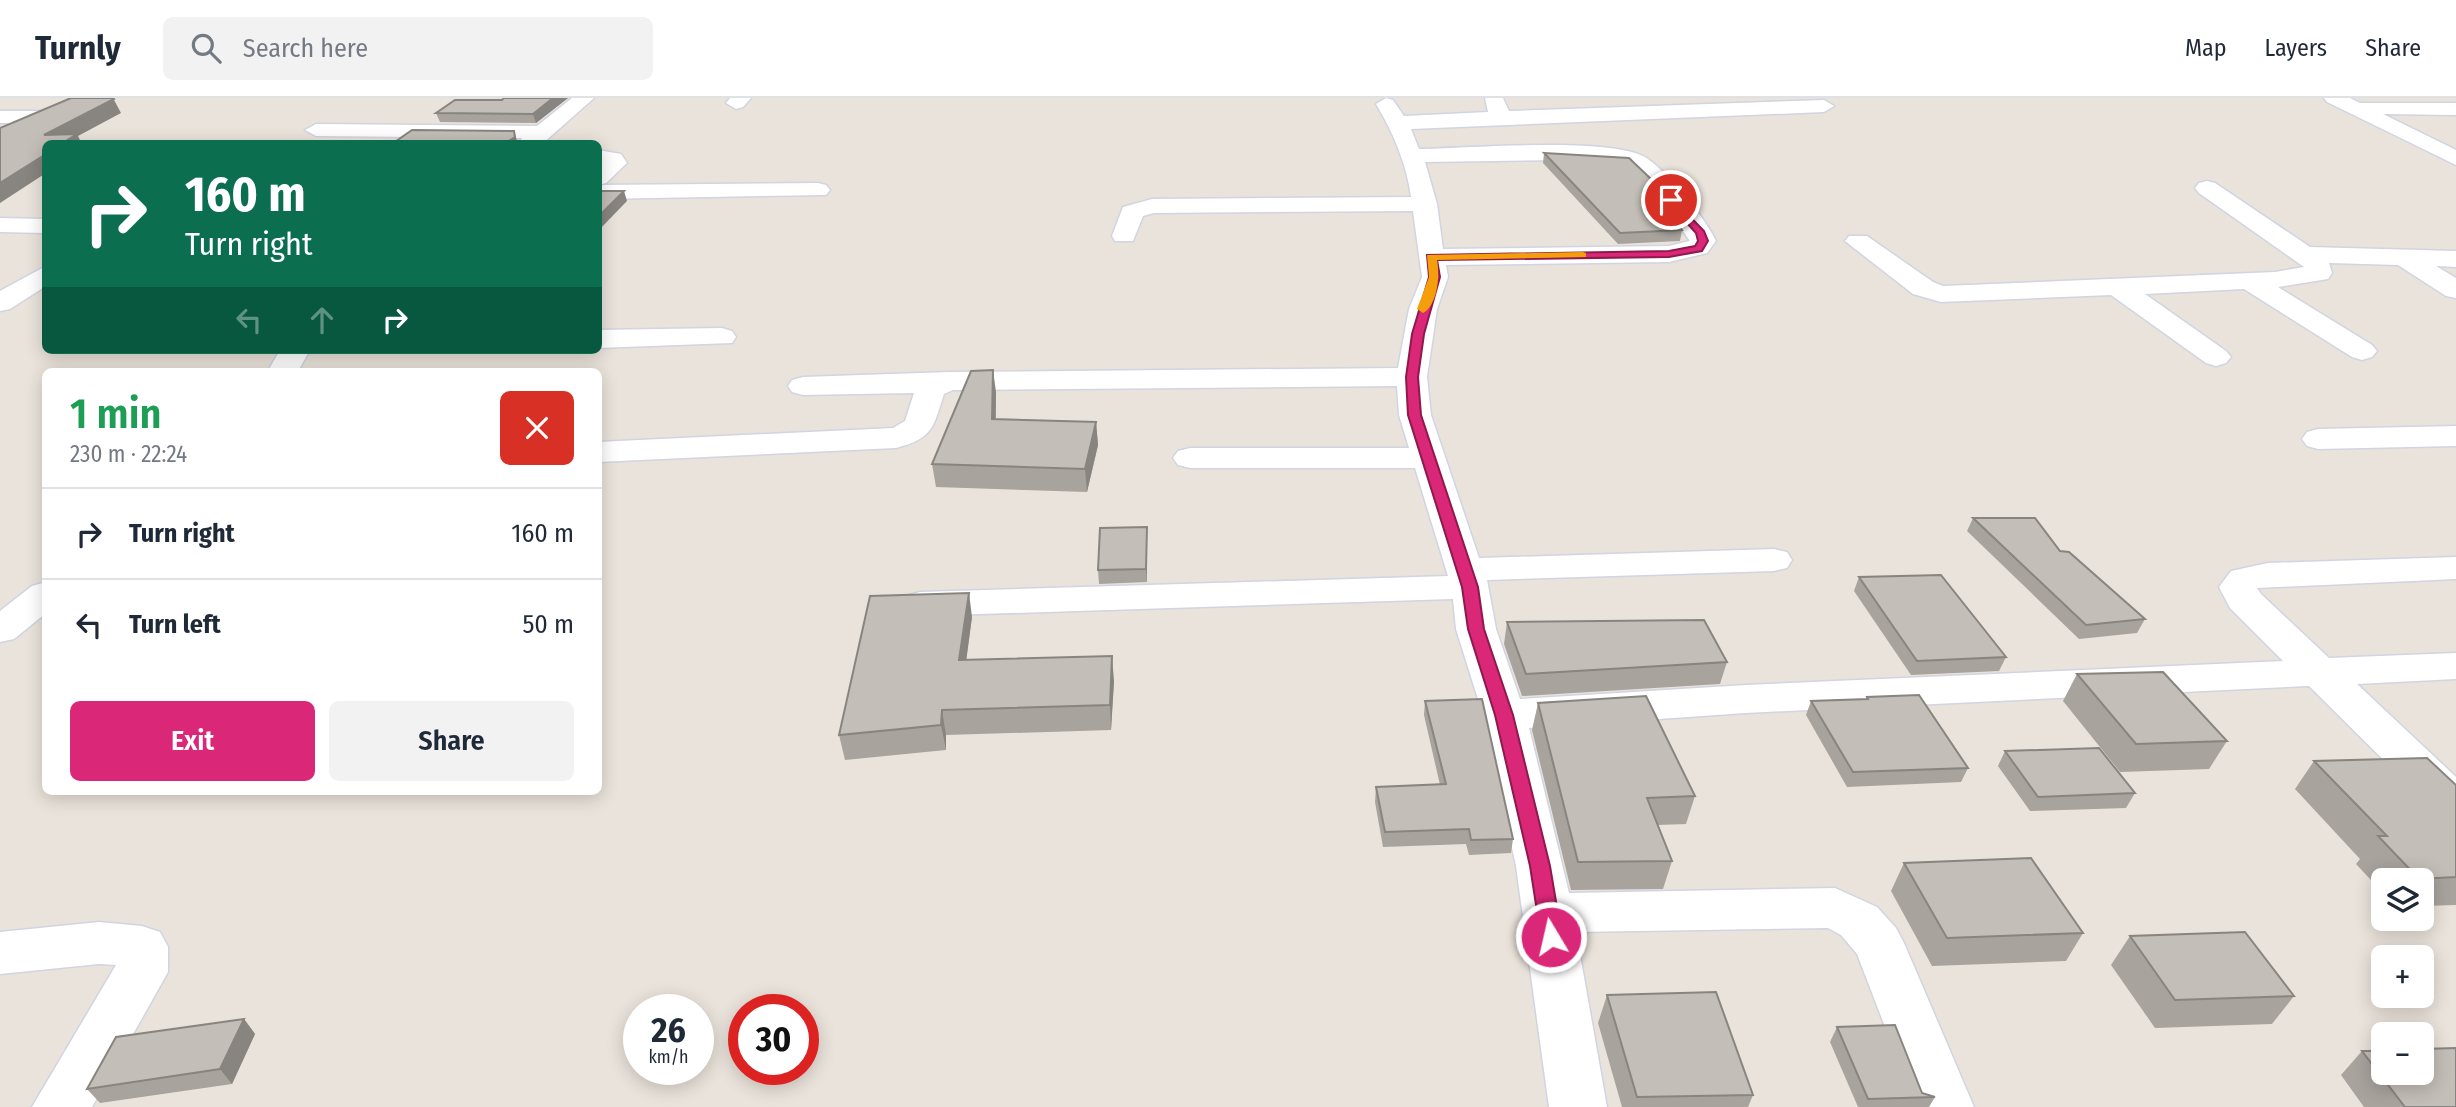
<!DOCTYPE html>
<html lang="en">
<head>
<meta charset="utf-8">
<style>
	:root { --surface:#fff; --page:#f2f2f3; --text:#1f2937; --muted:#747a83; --line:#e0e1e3; --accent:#db2777 }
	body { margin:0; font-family:"Fira Sans Condensed",sans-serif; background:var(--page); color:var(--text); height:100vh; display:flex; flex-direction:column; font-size:26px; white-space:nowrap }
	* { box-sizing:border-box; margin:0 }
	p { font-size:23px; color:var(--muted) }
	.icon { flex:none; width:38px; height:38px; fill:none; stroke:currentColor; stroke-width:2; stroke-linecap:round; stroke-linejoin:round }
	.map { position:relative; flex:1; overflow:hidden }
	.drawer { position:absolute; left:42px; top:270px; width:560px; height:427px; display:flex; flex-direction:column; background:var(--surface); border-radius:10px; box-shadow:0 4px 18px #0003 }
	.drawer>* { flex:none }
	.banner { position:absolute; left:42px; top:42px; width:560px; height:214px; border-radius:10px; box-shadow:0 4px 18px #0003; background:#0b6e4f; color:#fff; overflow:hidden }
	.fabs { position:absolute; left:2371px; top:770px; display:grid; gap:14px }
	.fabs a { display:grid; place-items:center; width:63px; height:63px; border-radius:10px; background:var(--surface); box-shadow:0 4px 18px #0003; font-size:35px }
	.speed { position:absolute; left:623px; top:896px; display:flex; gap:14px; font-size:35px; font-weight:700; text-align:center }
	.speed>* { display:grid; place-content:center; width:91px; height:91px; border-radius:50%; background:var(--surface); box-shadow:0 4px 18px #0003; line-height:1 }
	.speed small { font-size:18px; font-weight:400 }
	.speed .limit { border:10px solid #d22; background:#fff; color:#111 }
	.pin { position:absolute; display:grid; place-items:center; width:60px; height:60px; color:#fff; margin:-30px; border:4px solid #fff; border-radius:50%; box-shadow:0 2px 7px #0007 }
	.me { position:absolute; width:77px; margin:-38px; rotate:351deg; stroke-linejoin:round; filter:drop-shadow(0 0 5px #0008) }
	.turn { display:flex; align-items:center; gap:24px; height:147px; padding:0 28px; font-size:32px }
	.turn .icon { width:91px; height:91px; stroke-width:2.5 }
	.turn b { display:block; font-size:49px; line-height:60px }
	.lanes { display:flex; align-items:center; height:66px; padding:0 28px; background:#0003; justify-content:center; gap:35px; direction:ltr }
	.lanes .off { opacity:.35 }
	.round { display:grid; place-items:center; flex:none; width:74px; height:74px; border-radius:10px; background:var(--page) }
	.head { display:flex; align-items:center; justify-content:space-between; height:119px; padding:0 28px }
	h1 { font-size:42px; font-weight:600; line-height:52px; color:#1e9e55 }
	.cta { display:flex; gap:14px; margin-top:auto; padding:14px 28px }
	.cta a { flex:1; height:80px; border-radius:10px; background:var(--accent); color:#fff; font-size:28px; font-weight:600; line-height:80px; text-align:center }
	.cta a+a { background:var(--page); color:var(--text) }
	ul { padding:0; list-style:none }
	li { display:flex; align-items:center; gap:21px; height:91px; padding:0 28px; border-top:2px solid var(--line) }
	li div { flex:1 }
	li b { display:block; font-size:26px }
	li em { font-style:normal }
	header { display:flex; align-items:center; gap:42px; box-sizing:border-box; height:98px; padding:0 35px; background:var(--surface); border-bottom:2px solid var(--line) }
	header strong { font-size:33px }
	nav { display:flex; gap:38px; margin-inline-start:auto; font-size:24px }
	.search { width:490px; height:63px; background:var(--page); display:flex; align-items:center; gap:18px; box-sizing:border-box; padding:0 24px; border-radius:10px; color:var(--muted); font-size:26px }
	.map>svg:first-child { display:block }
</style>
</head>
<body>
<header>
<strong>Turnly</strong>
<div class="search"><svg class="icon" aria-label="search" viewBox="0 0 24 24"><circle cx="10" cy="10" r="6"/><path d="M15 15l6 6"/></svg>Search here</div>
<nav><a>Map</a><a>Layers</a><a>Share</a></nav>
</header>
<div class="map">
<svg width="2456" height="1009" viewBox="0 0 2456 1009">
	<rect width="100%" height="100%" fill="#eae3db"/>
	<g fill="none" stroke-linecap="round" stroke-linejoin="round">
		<defs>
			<path id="street" d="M 572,0 L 594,0 L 542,46 L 518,46 L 522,40 L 316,38 L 305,32 L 316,26 L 537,28 Z
				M 730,0 L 751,0 L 743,9 L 736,11 L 726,5 Z
				M 1386,0 L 1393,2 L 1404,18 L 1488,14 L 1485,0 L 1503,0 L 1509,13 L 1824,2 L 1834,8 L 1824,14 L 1411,31 L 1419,51 C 1469,50 1603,39 1643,58 C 1663,68 1707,122 1716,143 L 1707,155 L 1669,164 L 1446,167 L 1448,179 L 1437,211 L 1427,279 L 1431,317 L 1479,460 L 1774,451 L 1787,454 L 1792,462 L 1787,470 L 1774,473 L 1487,482 L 1496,531 L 1520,601 L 1746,587 L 2283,563 L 2230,510 L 2219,489 L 2231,473 L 2268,465 L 2456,459 L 2456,481 L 2257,490 L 2261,496 L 2329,560 L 2456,555 L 2456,581 L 2357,586 L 2456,679 L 2456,723 L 2440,718 L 2309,588 L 1746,615 L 1529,630 L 1569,795 L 1835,790 L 1877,809 L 1896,830 L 1904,845 L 1974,1009 L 1916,1009 L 1857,856 L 1841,837 L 1828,830 L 1576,834 L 1607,1009 L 1549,1009 L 1516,768 L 1483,617 L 1456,531 L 1453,501 L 920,518 L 906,514 L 901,506 L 906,498 L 920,494 L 1448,478 L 1415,370 L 1190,370 L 1178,367 L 1173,360 L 1178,353 L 1190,350 L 1409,350 L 1399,317 L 1397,288 L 953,292 L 944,296 C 933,329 934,340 896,350 L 598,364 L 598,344 L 893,330 L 905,323 L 914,295 L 803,297 L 792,294 L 788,288 L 792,282 L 803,279 L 949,274 L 1398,270 L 1409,211 L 1422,179 L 1413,113 L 1154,115 L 1143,118 L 1133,143 L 1115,143 L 1112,138 L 1123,109 L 1152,101 L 1411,99 C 1407,67 1393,34 1376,6 ZM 1565,62 L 1628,68 L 1653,92 L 1690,143 L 1669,148 L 1443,151 L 1437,106 L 1425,64 Z
				M 2324,0 L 2350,0 L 2360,5 L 2456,5 L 2456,17 L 2383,16 L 2456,52 L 2456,67 L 2327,4 Z
				M 0,13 L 43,13 L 53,19 L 43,25 L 0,25 Z
				M 598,52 L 621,56 L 627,65 L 606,85 L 598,87 L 601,66 L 598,66 Z
				M 2207,83 L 2215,85 L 2310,149 L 2456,153 L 2456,169 L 2436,168 L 2456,180 L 2456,200 L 2446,198 L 2398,167 L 2329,165 L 2332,175 L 2328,181 L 2278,189 L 2372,247 L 2377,253 L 2372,259 L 2362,262 L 2352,259 L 2244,191 L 2145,196 L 2226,253 L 2231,259 L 2226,265 L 2216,268 L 2206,265 L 2111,197 L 1941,204 L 1913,196 L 1845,143 L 1849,138 L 1867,138 L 1933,184 L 1943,188 L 2275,174 L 2304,169 L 2199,95 L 2195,90 L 2199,85 Z
				M 818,85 L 826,87 L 830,92 L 826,97 L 598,101 L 598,87 Z
				M 0,120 L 46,121 L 46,135 L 0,134 Z
				M 46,168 L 46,188 L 10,211 L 0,213 L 0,193 Z
				M 722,230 L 732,233 L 736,239 L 732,245 L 598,250 L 598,232 Z
				M 280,252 L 310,252 L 298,273 L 268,273 Z
				M 2456,328 L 2456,348 L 2318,351 L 2307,348 L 2302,341 L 2307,334 L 2318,331 Z
				M 46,484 L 46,515 L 14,541 L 0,544 L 0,513 L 32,488 Z
				M 99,824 L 142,828 L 160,834 L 168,849 L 168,874 L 92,1009 L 32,1009 L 116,867 L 99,866 L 0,876 L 0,834 Z"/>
		</defs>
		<use href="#street" stroke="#d1d4e1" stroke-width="3"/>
		<use href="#street" fill="#fff" fill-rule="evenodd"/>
	</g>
	<path fill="#a8a39d" d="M 504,0 L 568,0 L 536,25 L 440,24 L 436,15 L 502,2 Z
		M 1544,55 L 1682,132 L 1680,143 L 1618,146 L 1543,65 Z
		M 996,294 L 996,321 L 1096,324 L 1098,347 L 1087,394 L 936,389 L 932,366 Z
		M 1973,420 L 2145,521 L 2137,535 L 2079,541 L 1967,433 Z
		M 1147,429 L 1147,484 L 1099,486 L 1098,472 Z
		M 1859,479 L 2006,559 L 1999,573 L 1911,577 L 1854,493 Z
		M 972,519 L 966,562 L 1114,583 L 1111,632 L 946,637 L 946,652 L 845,662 L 839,637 Z
		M 1507,524 L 1727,564 L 1720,586 L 1522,598 L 1504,546 Z
		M 2077,576 L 2227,643 L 2209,671 L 2120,674 L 2063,603 Z
		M 1867,599 L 1968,670 L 1961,684 L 1847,689 L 1806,617 L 1811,603 L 1866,601 Z
		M 1425,603 L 1513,741 L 1511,755 L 1469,757 L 1466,746 L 1383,749 L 1375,704 L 1376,689 L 1440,687 L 1424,617 Z
		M 1538,605 L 1695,698 L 1686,726 L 1658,727 L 1672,763 L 1663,791 L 1571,792 L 1532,632 Z
		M 2005,653 L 2135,695 L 2126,710 L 2030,713 L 1998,668 Z
		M 2314,663 L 2456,687 L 2456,807 L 2422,808 L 2422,782 L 2384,782 L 2384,796 L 2356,766 L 2360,761 L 2295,691 Z
		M 1904,765 L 2083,835 L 2066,863 L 1932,868 L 1891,793 Z
		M 2130,838 L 2294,898 L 2272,926 L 2155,930 L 2111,867 Z
		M 1607,897 L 1753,997 L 1748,1009 L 1622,1009 L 1598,925 Z
		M 244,921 L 255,936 L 232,986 L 100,1005 L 87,991 Z
		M 1837,929 L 1922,995 L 1935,999 L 1929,1009 L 1858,1009 L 1830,944 Z
		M 2362,953 L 2456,1009 L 2364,1009 L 2341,977 Z"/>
	<path fill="#888580" d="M 113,0 L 121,15 L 78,38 L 82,46 L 48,46 L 44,37 Z
		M 553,0 L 568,0 L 536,25 L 533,16 Z
		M 514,33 L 518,46 L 504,46 Z
		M 46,56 L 46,75 L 0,105 L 0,85 Z
		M 624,93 L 627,103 L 598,133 L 598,119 Z
		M 993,272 L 996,294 L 995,344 L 992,321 Z
		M 1096,324 L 1098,347 L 1087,394 L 1085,371 Z
		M 1147,429 L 1147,484 L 1146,471 Z
		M 969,495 L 972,519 L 963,587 L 959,562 Z
		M 1112,558 L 1114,583 L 1111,632 L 1110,607 Z
		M 942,612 L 946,637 L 946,652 L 941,627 Z
		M 244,921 L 255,936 L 232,986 L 220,971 Z"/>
	<path fill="#c3beb7" stroke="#888580" stroke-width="2" d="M 71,0 L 113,0 L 114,1 L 44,37 L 77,36 L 61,46 L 46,46 L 46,56 L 0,85 L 0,30 Z
		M 504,0 L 553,0 L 533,16 L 436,15 L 455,2 L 502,2 Z
		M 412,32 L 514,33 L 515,39 L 504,46 L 392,46 Z
		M 1544,55 L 1629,60 L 1653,83 L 1682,132 L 1620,135 Z
		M 598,93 L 624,93 L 598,119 Z
		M 993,272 L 992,321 L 1096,324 L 1085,371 L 932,366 L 971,273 Z
		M 1973,420 L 2035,420 L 2060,453 L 2069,454 L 2145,521 L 2086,527 Z
		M 1147,429 L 1146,471 L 1098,472 L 1100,430 Z
		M 1941,477 L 2006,559 L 1917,563 L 1859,479 Z
		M 969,495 L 959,562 L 1112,558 L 1110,607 L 942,612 L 941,627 L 839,637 L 870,498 Z
		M 1704,522 L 1727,564 L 1526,576 L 1507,524 Z
		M 2163,574 L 2227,643 L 2136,646 L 2077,576 Z
		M 1919,597 L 1968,670 L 1853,674 L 1811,603 L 1868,601 L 1867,599 Z
		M 1646,598 L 1695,698 L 1647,700 L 1672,763 L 1578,764 L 1538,605 Z
		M 1482,601 L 1513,741 L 1471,742 L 1469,731 L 1385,734 L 1376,689 L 1446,686 L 1425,603 Z
		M 2099,650 L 2135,695 L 2038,699 L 2005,653 Z
		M 2427,660 L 2456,687 L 2456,779 L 2419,781 L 2378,738 L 2387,738 L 2314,663 Z
		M 2031,760 L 2083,835 L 1947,840 L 1904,765 Z
		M 2245,834 L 2294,898 L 2175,902 L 2130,838 Z
		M 1716,894 L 1753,997 L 1637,999 L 1607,897 Z
		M 244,921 L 220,971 L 87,991 L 116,939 Z
		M 1895,927 L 1922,995 L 1935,999 L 1868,1001 L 1837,929 Z
		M 2456,950 L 2456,1009 L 2405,1009 L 2362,953 L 2384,953 L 2384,975 L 2422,975 L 2422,951 Z"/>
	<path fill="#db2777" stroke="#8e194d" stroke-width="2" d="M 1671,99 L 1704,133 L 1708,143 L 1702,153 L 1669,159 L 1437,162 L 1440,179 L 1424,236 L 1418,279 L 1421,317 L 1478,489 L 1484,531 L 1513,617 L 1550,768 L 1562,839 L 1559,846 L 1551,848 L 1544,846 L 1541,839 L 1530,768 L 1495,617 L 1468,531 L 1462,489 L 1408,317 L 1406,279 L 1412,236 L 1429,179 L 1427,157 L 1669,153 L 1695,148 L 1698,143 L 1696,135 L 1666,102 Z"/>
	<path fill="#f59e0b" d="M 1583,154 L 1586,155 L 1586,159 L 1437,162 C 1440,177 1438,207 1423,215 L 1417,211 L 1429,179 L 1427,157 Z"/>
</svg>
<div class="fabs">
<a><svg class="icon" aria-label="layers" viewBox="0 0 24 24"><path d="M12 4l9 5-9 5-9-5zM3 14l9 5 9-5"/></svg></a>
<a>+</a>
<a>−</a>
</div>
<div class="speed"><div>26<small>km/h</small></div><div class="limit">30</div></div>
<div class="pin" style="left:1671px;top:102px;background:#d93025"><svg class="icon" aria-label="arrive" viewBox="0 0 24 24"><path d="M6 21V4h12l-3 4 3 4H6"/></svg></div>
<svg class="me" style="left:1551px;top:839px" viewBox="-20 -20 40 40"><circle r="17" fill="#db2777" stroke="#fff" stroke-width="3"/><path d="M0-11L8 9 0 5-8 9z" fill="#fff"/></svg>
<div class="banner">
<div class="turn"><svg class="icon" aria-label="right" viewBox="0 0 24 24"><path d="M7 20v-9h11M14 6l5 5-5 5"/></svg><div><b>160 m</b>Turn right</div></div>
<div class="lanes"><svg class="icon off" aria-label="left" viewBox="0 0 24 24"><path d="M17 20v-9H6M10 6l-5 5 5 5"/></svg><svg class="icon off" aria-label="ahead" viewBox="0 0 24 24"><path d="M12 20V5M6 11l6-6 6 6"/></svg><svg class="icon" aria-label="right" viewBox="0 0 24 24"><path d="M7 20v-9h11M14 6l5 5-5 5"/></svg></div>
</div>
<section class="drawer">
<div class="head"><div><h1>1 min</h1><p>230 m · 22:24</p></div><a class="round" style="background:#d93025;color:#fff"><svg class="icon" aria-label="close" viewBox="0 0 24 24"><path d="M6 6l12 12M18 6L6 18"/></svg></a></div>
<ul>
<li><svg class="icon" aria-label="right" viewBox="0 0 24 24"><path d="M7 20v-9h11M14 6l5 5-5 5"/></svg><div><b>Turn right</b></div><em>160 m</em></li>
<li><svg class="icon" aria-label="left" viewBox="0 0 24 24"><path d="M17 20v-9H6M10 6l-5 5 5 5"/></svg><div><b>Turn left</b></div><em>50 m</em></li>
</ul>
<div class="cta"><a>Exit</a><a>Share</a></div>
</section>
</div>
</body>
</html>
